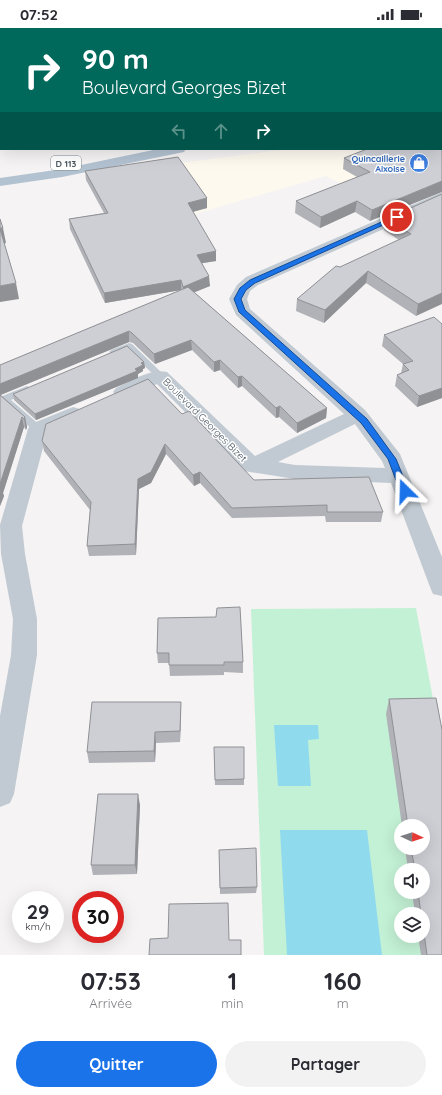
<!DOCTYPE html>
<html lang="fr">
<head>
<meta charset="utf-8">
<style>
	:root { --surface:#fff; --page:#f2f2f3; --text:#2b2b33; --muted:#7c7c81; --accent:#1a73e8 }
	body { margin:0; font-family:Quicksand,sans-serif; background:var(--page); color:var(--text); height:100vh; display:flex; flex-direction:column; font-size:15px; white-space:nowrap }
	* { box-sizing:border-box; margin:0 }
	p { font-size:13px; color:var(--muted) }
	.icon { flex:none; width:22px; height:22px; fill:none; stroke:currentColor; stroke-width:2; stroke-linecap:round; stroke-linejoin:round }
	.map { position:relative; height:927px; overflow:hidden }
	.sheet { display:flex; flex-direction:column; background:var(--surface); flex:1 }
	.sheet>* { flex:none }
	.top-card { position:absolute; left:0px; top:0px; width:442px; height:122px; box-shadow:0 4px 16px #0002; background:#00695c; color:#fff; overflow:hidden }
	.needle { width:26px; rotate:94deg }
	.buttons { position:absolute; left:394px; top:791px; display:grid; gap:8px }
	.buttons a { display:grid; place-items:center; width:36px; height:36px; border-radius:50%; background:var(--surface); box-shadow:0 4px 16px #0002; font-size:20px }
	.speed { position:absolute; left:12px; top:863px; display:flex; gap:8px; font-size:20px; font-weight:700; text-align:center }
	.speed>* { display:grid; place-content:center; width:52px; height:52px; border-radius:50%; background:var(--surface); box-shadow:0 4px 16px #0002; line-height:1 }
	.speed small { font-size:10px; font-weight:400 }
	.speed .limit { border:6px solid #d22; background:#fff; color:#111 }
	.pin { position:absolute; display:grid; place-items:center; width:34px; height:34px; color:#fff; margin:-17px; border:2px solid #fff; border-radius:50%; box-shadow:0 1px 4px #0007 }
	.me { position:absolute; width:44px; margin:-22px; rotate:338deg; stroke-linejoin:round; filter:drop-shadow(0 0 3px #0008) }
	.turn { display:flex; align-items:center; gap:14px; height:84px; padding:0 16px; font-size:18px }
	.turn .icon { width:52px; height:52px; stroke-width:2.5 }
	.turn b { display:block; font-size:28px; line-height:34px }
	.lanes { display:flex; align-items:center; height:38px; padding:0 16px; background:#0003; justify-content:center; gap:20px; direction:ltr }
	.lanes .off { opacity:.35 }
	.eta { display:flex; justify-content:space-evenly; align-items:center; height:68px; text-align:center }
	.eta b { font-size:24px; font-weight:700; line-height:28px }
	.button { display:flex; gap:8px; margin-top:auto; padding:8px 16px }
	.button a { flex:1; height:46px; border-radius:24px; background:var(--accent); color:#fff; font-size:16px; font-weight:700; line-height:46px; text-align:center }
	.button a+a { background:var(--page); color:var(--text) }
	.status { display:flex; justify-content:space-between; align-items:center; height:28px; padding:0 20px; background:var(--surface); direction:ltr }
	.status svg { height:11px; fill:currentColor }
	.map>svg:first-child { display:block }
</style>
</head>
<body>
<div class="status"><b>07:52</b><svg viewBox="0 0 49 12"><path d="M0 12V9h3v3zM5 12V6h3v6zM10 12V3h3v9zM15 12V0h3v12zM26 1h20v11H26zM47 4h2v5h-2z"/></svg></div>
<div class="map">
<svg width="442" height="927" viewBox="0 0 442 927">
	<rect width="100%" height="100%" fill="#f5f3f3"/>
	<path fill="#fdf9ef" d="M 162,0 L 442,0 L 442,35 L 441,1 Z
		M 441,97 L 442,161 L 393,183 L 326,148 L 188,188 L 157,138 L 286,121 L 441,121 Z"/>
	<path fill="#c3f1d5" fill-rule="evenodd" d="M 416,580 L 442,719 L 442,927 L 264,927 L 251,581 ZM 401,798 L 423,798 L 423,820 L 401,820 ZM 401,842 L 423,842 L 423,864 L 401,864 ZM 401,886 L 423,886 L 423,908 L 401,908 Z"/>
	<path fill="#90daee" d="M 274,697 L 318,697 L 319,711 L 308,712 L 311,758 L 278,758 Z
		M 280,802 L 367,802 L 382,927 L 287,927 Z"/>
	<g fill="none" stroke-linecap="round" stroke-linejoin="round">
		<path fill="#c1cad2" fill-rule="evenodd" d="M 400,0 L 407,0 L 408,1 L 401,1 Z
			M 441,12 L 442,12 L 442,16 L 441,16 Z
			M 129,315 L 132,316 L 163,346 L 165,348 L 163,350 L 157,350 L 128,322 L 114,327 L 109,324 L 111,322 Z
			M 27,358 L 32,361 L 30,363 L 11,372 L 42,399 L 43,401 L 42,403 L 34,403 L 0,373 L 0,369 Z"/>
		<path fill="#c1cad2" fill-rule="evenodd" d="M 442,164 L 442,175 L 258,257 L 250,263 L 247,271 L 250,281 L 365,382 L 400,426 L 442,529 L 442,568 L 433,566 L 430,559 L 391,455 L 295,451 L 244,443 L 157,356 L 130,368 L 123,370 L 116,368 L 113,364 L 116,360 C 131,353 151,340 167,344 L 255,428 L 344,386 L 236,287 L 229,271 L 237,257 L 246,249 ZM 355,396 L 382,433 L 385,440 L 295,437 L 278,434 Z
			M 73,379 L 80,381 L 83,386 L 80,391 L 47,405 L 22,498 L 25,526 L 37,591 L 37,627 L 14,766 L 10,775 L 0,779 L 0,688 L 11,627 L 13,591 L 1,526 L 0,497 L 28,401 L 31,396 Z"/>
		<path fill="#c1cad2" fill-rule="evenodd" d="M 441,83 L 442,83 L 442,91 L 441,91 Z"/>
		<path fill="#b3c2d1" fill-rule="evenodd" d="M 441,51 L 442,51 L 442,59 L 441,59 Z
			M 158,121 L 186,121 L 184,124 L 179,125 L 62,149 L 0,158 L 0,150 L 62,141 Z"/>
	</g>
	<path fill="#b0b2b7" d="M 441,121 L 370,193 L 355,184 L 320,200 L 295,185 L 296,173 L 357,149 L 343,141 L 344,130 Z
		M 85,143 L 207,170 L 207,180 L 193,184 L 216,233 L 202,235 L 210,258 L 194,264 L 327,380 L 326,390 L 297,405 L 279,389 L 276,390 L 242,358 L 238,360 L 220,342 L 214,344 L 192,322 L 155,336 L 133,315 L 129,314 L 1,367 L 25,389 L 27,399 L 26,402 L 24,399 L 3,465 L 4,468 L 0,478 L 0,337 L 181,262 L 105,275 L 70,201 L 69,191 L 104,185 L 86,152 Z
		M 442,166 L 416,288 L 366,255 L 324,295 L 296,283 L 297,271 L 340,239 L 399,212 L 384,202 L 386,191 Z
		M 442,296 L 442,370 L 417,379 L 395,358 L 397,347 L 401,345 L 403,336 L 382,318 L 384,307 Z
		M 144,334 L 145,340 L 143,341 L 143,343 L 138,346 L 138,350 L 36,392 L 14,372 L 13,366 Z
		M 182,386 L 254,452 L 383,484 L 381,494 L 326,494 L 325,488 L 232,490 L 200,455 L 194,458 L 166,426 L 151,455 L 139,461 L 136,527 L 89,528 L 87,518 L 90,482 L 44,423 L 42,413 Z
		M 158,590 L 243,634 L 243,645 L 224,644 L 224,647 L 170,648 L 169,635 L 158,635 L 157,625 Z
		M 436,670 L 442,702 L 442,927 L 421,927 L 418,908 L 423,908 L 423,886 L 415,886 L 412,864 L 423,864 L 423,842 L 408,842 L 405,820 L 423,820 L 423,798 L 402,798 L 386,686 L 389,671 Z
		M 181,674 L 181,685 L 180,714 L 156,715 L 155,734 L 89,735 L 87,724 Z
		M 214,719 L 244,751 L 244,757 L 215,757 Z
		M 140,777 L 137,846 L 93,847 L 91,837 Z
		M 219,822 L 257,859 L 256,865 L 220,866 Z"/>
	<path fill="#909195" d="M 240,0 L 264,0 L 254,1 L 240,1 Z
		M 442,153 L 442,164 L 370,193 L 372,182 Z
		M 207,170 L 207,180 L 188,185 L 188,175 Z
		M 357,173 L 355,184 L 320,200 L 321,189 Z
		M 0,200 L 3,200 L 6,215 L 3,216 Z
		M 216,223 L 216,233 L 197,236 L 197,227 Z
		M 368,243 L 366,255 L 324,295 L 325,282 Z
		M 209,248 L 210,258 L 183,269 L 183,259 Z
		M 181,252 L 181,262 L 105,275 L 104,265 Z
		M 16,255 L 19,271 L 0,274 L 0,258 Z
		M 442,265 L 442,276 L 416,288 L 418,276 Z
		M 129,303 L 129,314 L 0,367 L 0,356 Z
		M 191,312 L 192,322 L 155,336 L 154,326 Z
		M 220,332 L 220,342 L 214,344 L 214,334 Z
		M 144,334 L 145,340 L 143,341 L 143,343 L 138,346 L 138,350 L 36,392 L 35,386 L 135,341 L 141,335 Z
		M 242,348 L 242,358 L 238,360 L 238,349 Z
		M 442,360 L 442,370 L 417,379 L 419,368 Z
		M 280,378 L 279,389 L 276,390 L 276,380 Z
		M 327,380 L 326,390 L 297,405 L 297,395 Z
		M 22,389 L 24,399 L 3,465 L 4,468 L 0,478 L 0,456 Z
		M 25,389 L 27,399 L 26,402 L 24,391 Z
		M 165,416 L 166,426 L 151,455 L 139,461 L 136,527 L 135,516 L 138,451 Z
		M 200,444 L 200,455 L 194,458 L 193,447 Z
		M 181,674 L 181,685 L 180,714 L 180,703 Z
		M 155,704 L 156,715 L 155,734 L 154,723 Z
		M 138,766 L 140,777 L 137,846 L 135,837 Z"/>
	<path fill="#cdcfd5" stroke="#909195" d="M 441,105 L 442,105 L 442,153 L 372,182 L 357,173 L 321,189 L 296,173 L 370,144 L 344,130 L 367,121 L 441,121 Z
		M 178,129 L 207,170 L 188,175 L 216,223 L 197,227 L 209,248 L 183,259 L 181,252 L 104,265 L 69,191 L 108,185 L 85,143 Z
		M 442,166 L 442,265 L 418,276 L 368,243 L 325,282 L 297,271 L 336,238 L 340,239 L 411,206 L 386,191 Z
		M 0,191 L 3,200 L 0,200 Z
		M 0,201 L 16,255 L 0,258 Z
		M 188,259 L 327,380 L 297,395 L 280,378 L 276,380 L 242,348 L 238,349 L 220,332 L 214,334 L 191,312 L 154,326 L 132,305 L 129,303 L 0,356 L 0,337 Z
		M 434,289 L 442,296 L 442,360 L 419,368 L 397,347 L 409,342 L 403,336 L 413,333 L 384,307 Z
		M 127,318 L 144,334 L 141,335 L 143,337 L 135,341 L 137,343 L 35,386 L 13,366 Z
		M 148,351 L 182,386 L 189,383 L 254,452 L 369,449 L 383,484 L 327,484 L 327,477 L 232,480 L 200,444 L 193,447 L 165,416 L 151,444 L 138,451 L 135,516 L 87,518 L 91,474 L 42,413 L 46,396 Z
		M 0,367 L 25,389 L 24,391 L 22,389 L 0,456 Z
		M 240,579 L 243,634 L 224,634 L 224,637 L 169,637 L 169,625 L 157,625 L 158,590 L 216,589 L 217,580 Z
		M 436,670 L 442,702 L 442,927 L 427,927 L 423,898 L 423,886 L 421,886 L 418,864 L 423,864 L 423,842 L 415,842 L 411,820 L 423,820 L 423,798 L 408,798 L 389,671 Z
		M 92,674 L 181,674 L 180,703 L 155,704 L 154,723 L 87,724 Z
		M 214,719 L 244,719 L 244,751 L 215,752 Z
		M 98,766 L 138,766 L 135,837 L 91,837 Z
		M 256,820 L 257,859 L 220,860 L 219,822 Z
		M 228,875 L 229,912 L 241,912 L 241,927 L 149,927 L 150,911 L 168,910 L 169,876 Z"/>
	<path fill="#1a73e8" stroke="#114b97" d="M 395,188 L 401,189 L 255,255 L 246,262 L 241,271 L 245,282 L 367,391 L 396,431 L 409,463 L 405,466 L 400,463 L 388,431 L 361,395 L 239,284 L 234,271 L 240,260 L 250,252 Z"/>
	<defs>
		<symbol id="shop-disc" viewBox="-11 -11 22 22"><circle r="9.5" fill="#3f7fe0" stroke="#fff"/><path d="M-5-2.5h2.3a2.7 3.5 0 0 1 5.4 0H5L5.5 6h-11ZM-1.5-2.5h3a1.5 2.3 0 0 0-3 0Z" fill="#fff"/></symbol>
	</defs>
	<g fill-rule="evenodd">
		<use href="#shop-disc" x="408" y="124" width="22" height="22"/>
	</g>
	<g text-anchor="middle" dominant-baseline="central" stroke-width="3" stroke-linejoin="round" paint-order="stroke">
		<g font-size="9" font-weight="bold" fill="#366cbe" stroke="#fff" text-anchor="end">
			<text x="405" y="130">Quincaillerie<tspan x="405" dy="10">Aixoise</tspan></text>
		</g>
		<rect fill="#fff" stroke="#808990" stroke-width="1" x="51" y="128" width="30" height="14" rx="3"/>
		<g font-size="9" font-weight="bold" fill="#4a5661">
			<text x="66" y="135">D 113</text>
		</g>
		<g font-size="10" fill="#4a5661" stroke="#fff">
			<text transform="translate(205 392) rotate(45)">Boulevard Georges Bizet</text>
		</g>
	</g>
</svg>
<div class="buttons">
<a><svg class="needle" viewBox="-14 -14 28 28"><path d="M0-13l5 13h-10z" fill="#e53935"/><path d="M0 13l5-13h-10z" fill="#7c7c81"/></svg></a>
<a><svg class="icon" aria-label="sound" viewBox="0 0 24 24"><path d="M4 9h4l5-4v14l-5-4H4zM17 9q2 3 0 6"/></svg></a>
<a><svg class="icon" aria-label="layers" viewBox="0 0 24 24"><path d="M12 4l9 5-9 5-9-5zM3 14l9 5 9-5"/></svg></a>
</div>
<div class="speed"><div>29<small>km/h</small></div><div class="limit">30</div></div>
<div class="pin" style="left:397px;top:189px;background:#d93025"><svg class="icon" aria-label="arrive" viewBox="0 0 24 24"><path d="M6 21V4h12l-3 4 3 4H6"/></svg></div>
<svg class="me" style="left:405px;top:463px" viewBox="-20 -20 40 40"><path d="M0-17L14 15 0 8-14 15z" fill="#1a73e8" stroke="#fff" stroke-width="4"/></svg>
<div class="top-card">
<div class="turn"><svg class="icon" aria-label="right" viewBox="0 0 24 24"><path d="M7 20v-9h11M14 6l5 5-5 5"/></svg><div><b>90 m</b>Boulevard Georges Bizet</div></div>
<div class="lanes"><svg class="icon off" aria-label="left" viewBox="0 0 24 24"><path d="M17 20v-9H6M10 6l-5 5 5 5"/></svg><svg class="icon off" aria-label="ahead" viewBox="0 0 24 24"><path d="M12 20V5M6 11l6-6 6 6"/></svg><svg class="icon" aria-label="right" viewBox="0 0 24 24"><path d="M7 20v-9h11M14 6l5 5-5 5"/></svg></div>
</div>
</div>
<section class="sheet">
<div class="eta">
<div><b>07:53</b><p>Arrivée</p></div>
<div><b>1</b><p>min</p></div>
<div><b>160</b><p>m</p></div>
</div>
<div class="button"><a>Quitter</a><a>Partager</a></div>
</section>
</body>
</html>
